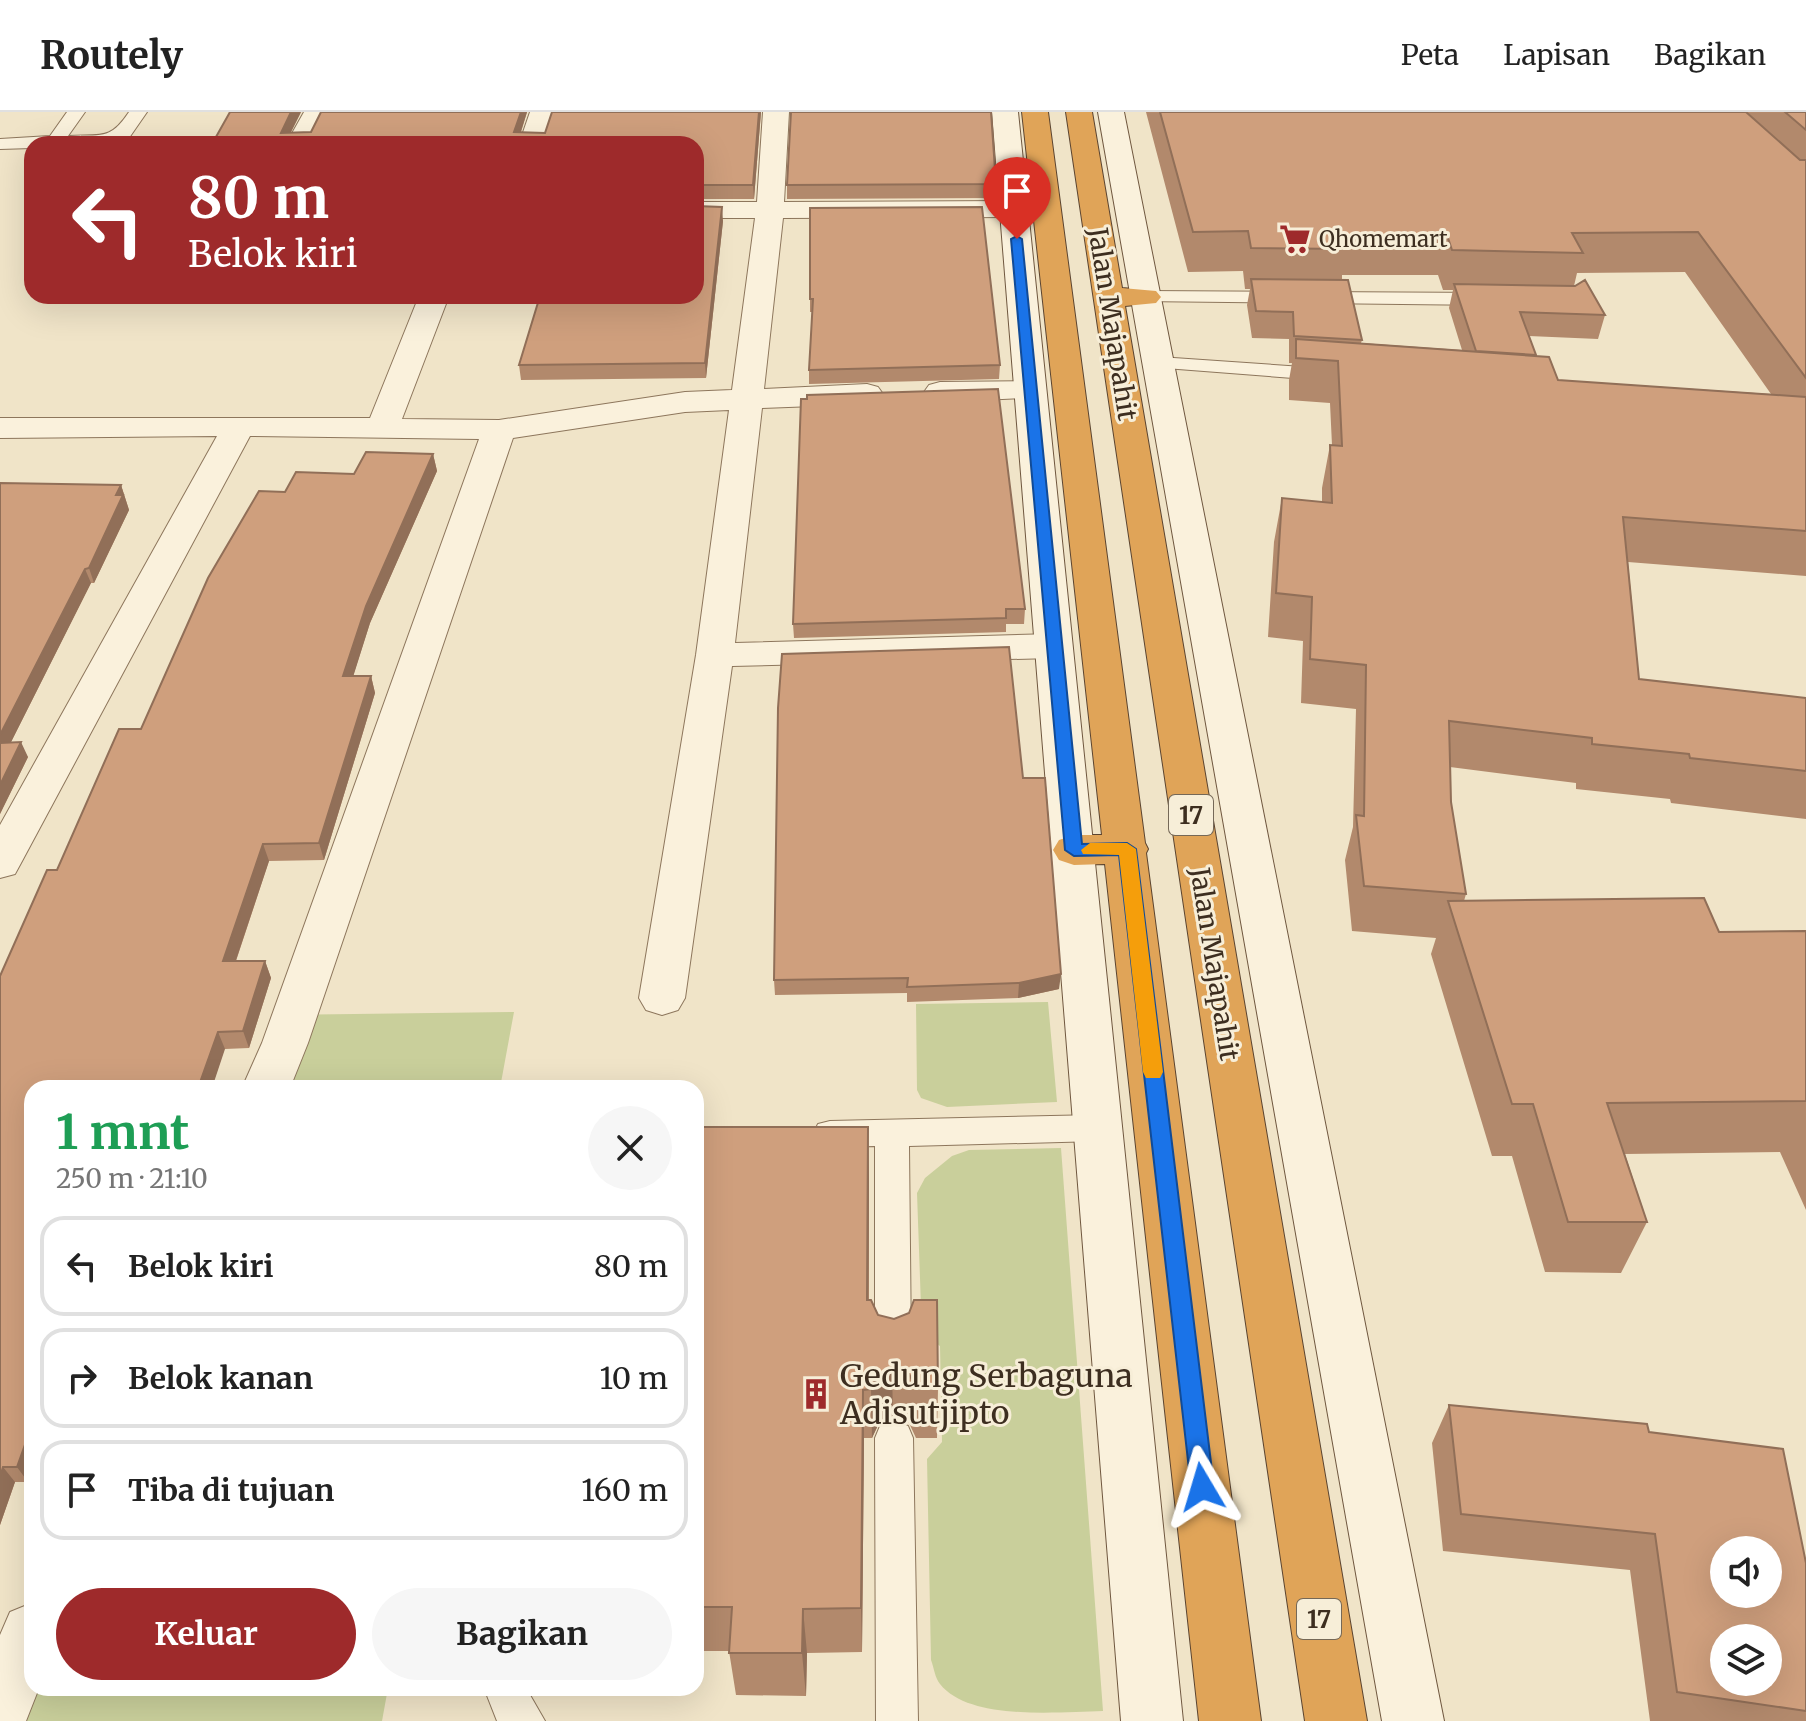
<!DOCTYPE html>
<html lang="id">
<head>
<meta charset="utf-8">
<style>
	:root { --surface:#fff; --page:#f6f6f6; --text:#222; --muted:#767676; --line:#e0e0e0; --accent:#9e2a2b }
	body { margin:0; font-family:Merriweather,serif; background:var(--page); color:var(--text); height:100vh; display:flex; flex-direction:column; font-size:30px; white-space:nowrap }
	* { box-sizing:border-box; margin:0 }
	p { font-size:26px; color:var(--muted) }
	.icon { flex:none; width:44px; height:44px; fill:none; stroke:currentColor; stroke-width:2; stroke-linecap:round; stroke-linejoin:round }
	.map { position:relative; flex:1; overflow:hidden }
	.details { position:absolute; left:24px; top:968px; width:680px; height:616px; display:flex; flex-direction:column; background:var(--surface); border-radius:24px; box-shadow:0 8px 32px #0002 }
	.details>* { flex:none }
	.guide { position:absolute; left:24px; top:24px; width:680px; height:168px; border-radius:24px; box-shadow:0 8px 32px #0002; background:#9e2a2b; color:#fff; overflow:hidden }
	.buttons { position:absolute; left:1710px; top:1424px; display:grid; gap:16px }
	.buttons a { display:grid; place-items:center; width:72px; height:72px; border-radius:50%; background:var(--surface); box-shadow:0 8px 32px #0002; font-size:40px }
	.pin { position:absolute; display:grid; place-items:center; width:68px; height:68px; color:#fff; margin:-82px -34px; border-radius:50% 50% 50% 0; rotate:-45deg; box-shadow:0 0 8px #0007 }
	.pin .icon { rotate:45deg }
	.me { position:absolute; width:88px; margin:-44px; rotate:353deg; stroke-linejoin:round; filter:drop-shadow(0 0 6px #0008) }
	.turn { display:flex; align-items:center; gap:28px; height:168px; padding:0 32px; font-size:36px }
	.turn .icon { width:104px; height:104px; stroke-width:2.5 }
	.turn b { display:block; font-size:56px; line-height:68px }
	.round { display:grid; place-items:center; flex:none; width:84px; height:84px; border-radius:42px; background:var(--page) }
	.overview { display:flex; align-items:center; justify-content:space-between; height:136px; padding:0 32px }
	h1 { font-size:48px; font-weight:700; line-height:60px; color:#1e9e55 }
	.button { display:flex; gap:16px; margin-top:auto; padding:16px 32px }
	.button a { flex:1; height:92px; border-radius:48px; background:var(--accent); color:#fff; font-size:32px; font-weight:700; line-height:92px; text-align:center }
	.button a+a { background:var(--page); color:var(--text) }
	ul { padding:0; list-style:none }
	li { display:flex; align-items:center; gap:24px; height:100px; margin:0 16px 12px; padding:0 16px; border:4px solid var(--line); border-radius:24px }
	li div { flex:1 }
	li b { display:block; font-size:30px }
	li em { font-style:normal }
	header { display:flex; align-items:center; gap:48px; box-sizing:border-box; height:112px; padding:0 40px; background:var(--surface); border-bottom:2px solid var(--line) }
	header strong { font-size:38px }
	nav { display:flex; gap:44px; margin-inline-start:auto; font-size:28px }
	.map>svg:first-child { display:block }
</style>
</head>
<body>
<header>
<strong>Routely</strong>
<nav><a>Peta</a><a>Lapisan</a><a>Bagikan</a></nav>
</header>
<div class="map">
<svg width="1806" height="1609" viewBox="0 0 1806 1609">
	<rect width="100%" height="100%" fill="#f0e4c8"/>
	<path fill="#c9cf9b" d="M 1048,890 L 1057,990 L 947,995 L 921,986 L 917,978 L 916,892 Z
		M 514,900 L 500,976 L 250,976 L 276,903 Z
		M 1061,1036 L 1103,1599 C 1057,1600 969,1609 940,1572 C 935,1566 934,1556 931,1548 L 927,1347 L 942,1330 L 940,1234 L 922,1223 L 917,1081 L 925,1066 L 952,1044 L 969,1038 Z
		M 37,1576 L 388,1576 L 382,1609 L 22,1609 Z"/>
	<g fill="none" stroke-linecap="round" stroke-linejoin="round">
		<defs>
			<path id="lane" d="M 67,0 L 85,0 L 68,24 C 101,22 110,29 129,0 L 147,0 L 129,26 L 116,31 L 32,32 L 32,36 L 0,37 L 0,27 L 50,24 Z
				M 1146,179 L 1490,181 L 1500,187 L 1490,193 L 1139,189 L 1136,185 Z
				M 1159,245 L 1332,257 L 1343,263 L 1332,269 L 1152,255 L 1148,251 L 1152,247 Z
				M 1098,1003 L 1110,1007 L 1115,1016 L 1110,1025 L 1098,1029 L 909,1034 L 911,1238 L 906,1250 L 893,1254 L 880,1250 L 875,1238 L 875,1034 L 830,1035 L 818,1032 L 813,1022 L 818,1012 L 830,1009 Z
				M 894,1308 L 908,1314 L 913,1326 L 918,1609 L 876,1609 L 875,1326 L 880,1314 Z
				M 484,1576 L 526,1576 L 545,1609 L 497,1609 Z"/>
			<path id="street" d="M 304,0 L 330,0 L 312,32 L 286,32 Z
				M 530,0 L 556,0 L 545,32 L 519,32 Z
				M 763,0 L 789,0 L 784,90 L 1014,89 L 1024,91 L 1028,97 L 1024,103 L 1014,105 L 783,106 L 764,277 L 867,272 L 878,275 L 883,282 L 878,289 L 867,292 L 762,296 L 735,531 L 1053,522 L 1066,526 L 1072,534 L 1066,542 L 1053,546 L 732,554 L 685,886 L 678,898 L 662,903 L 646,898 L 639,886 L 696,543 L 729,298 L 685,300 L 513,326 L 308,931 L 290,976 L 242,976 L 262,931 L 479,327 L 250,324 L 21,751 L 15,762 L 0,766 L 0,713 L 217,324 L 0,326 L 0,306 L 370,306 L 419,184 L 449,184 L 402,307 L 499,308 L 685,280 L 732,278 L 755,106 L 696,106 L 696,90 L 757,90 Z
				M 1030,269 L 1041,271 L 1046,278 L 1041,285 L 940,290 L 929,287 L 924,280 L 929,273 L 940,270 Z
				M 32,1491 L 32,1576 L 39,1576 L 26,1609 L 0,1609 L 0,1523 L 10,1500 Z"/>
			<path id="secondary" d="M 992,0 L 1018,0 L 1183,1609 L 1121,1609 Z
				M 1098,0 L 1124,0 L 1444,1609 L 1382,1609 Z"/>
			<path id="highway" d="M 1022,0 L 1048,0 L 1145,731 L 1148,737 L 1146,741 L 1261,1609 L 1199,1609 L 1105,752 L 1074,753 L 1059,748 L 1053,738 L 1059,728 L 1074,723 L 1102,723 Z
				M 1066,0 L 1092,0 L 1122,176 L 1156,179 L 1161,185 L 1156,191 L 1125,194 L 1367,1609 L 1305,1609 Z"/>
		</defs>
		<use href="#lane" stroke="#8d765c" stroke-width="2"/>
		<use href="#street" stroke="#8d765c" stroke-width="2"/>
		<use href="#secondary" stroke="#6f573f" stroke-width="2"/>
		<use href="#highway" stroke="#5b4430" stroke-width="2"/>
		<use href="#lane" fill="#faf1dc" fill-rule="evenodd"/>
		<use href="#street" fill="#faf1dc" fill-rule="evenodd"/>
		<use href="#secondary" fill="#faf1dc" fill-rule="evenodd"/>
		<use href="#highway" fill="#e0a458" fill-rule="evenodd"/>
	</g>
	<path fill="#b2896c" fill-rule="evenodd" d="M 301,0 L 291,20 L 311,20 L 321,0 L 527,0 L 521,20 L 545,21 L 552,0 L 761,0 L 754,87 L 696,87 L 696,32 L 212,32 Z
		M 1146,0 L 1806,0 L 1806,464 L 1628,450 L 1639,567 L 1806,586 L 1806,707 L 1671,691 L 1670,687 L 1576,677 L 1576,671 L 1450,655 L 1451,690 L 1466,782 L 1464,789 L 1719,820 L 1806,819 L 1806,1098 L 1780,1040 L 1625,1042 L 1647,1110 L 1621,1161 L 1545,1160 L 1512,1044 L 1492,1044 L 1431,842 L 1436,826 L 1352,819 L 1345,748 L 1353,715 L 1356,597 L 1301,591 L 1303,529 L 1268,525 L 1274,430 L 1282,386 L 1322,390 L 1322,376 L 1330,333 L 1332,333 L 1330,291 L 1289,288 L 1289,268 L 1292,251 L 1289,251 L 1289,227 L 1252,226 L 1247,193 L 1250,177 L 1245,177 L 1243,159 L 1188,160 ZM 1685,160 L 1771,282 L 1558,268 L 1536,244 L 1529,224 L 1598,227 L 1605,203 L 1574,174 L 1577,161 ZM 1342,163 L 1438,163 L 1443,178 L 1453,178 L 1449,196 L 1462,238 L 1361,231 L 1362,228 L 1342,168 Z
		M 996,72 L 996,86 L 787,87 L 787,73 Z
		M 810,96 L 1000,253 L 999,267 L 809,272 L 809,258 L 812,200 L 810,200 Z
		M 723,109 L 706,266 L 521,268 L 519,253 Z
		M 801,287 L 1025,497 L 1024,512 L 1006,512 L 1006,520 L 794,526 L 793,512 Z
		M 433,342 L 437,359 L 370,511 L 353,564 L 371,564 L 375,581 L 324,748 L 269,749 L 236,849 L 265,849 L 271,866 L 249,936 L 225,937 L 32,976 L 32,1359 L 28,1370 L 15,1370 L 0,1413 L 0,864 L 57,758 L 285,380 Z
		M 0,371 L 121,373 L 129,398 L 94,471 L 91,471 L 11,630 L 28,645 L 0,702 Z
		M 1023,666 L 1059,877 L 1018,886 L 907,890 L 907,881 L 775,883 L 774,868 Z
		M 696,1015 L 868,1015 L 869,1067 L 869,1188 L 878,1203 L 938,1277 L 937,1326 L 916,1326 L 909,1311 L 893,1305 L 879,1311 L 872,1326 L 864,1326 L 862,1540 L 807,1541 L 806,1584 L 736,1583 L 729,1539 L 696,1539 Z
		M 1449,1293 L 1649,1320 L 1806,1451 L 1806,1609 L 1650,1609 L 1630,1458 L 1443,1439 L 1432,1331 Z"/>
	<path fill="#916f58" d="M 291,0 L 301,0 L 285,32 L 281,21 Z
		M 521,0 L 527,0 L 517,32 L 514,20 Z
		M 759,0 L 761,0 L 754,87 L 753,73 Z
		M 722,95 L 723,109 L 706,266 L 705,251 Z
		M 433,342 L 437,359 L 370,511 L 348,581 L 343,564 L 366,494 Z
		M 121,373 L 129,398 L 94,471 L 89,456 Z
		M 85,457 L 91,471 L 3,646 L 0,638 L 0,623 Z
		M 371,564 L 375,581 L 324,748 L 319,731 Z
		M 21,630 L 28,645 L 0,702 L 0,673 Z
		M 263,732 L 269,749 L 230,866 L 223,849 Z
		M 265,849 L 271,866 L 249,936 L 243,919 Z
		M 1061,862 L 1059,877 L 1018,886 L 1019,871 Z
		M 218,920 L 225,937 L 212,976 L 198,976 Z
		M 868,1015 L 869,1067 L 868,1238 L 867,1188 Z
		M 892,1256 L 893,1305 L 879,1311 L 872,1326 L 871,1277 L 878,1262 Z
		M 863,1278 L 864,1326 L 862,1540 L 861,1496 Z
		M 32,1313 L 32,1359 L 28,1370 L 17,1355 Z
		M 3,1355 L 15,1370 L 0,1413 L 0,1365 Z
		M 803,1497 L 807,1541 L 806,1584 L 802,1541 Z"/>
	<path fill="#cf9f7d" stroke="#916f58" stroke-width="2" fill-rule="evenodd" d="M 230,0 L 291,0 L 281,21 L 311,20 L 321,0 L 521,0 L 514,20 L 545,21 L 552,0 L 759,0 L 753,73 L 696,73 L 696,32 L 212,32 Z
		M 791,0 L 991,0 L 996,72 L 787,73 Z
		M 1160,0 L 1746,0 L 1800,48 L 1806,48 L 1806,266 L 1698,120 L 1572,121 L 1583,141 L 1452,138 L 1447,123 L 1344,123 L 1347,137 L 1251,136 L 1248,119 L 1193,120 Z
		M 1785,0 L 1806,0 L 1806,18 Z
		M 696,94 L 722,95 L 705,251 L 519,253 L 540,184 L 696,184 Z
		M 982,95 L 1000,253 L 809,258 L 813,187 L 810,187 L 810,96 Z
		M 1251,167 L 1348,168 L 1362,228 L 1294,224 L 1293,200 L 1256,199 Z
		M 1585,168 L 1605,203 L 1520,200 L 1536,243 L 1476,239 L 1454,172 L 1575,174 Z
		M 1296,227 L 1549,245 L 1558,268 L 1806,285 L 1806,419 L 1623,405 L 1639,567 L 1806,586 L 1806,659 L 1690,646 L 1689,642 L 1592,632 L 1592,626 L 1449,609 L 1451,690 L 1466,782 L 1364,774 L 1356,703 L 1364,704 L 1366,553 L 1310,547 L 1312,485 L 1276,481 L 1282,386 L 1332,391 L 1330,333 L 1342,334 L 1338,249 L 1296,246 Z
		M 998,277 L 1025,497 L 1006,497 L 1006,506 L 793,512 L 801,287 L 807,287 L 807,283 Z
		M 366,340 L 433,342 L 366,494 L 343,564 L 371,564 L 319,731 L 263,732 L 223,849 L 265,849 L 243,919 L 218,920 L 198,976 L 32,976 L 32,1313 L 17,1355 L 3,1355 L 0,1365 L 0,864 L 47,758 L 57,758 L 119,617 L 141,617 L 208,466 L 259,379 L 285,380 L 296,360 L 354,362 Z
		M 0,371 L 121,373 L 116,383 L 123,383 L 89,456 L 85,457 L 0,623 Z
		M 1009,535 L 1023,666 L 1045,666 L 1061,862 L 1019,871 L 907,875 L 908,866 L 774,868 L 778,596 L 782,542 Z
		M 21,630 L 0,673 L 0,631 Z
		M 1704,786 L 1719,820 L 1806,819 L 1806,989 L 1607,991 L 1647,1110 L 1568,1110 L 1533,992 L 1512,992 L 1448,789 Z
		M 696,1015 L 868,1015 L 867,1188 L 871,1188 L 878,1203 L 894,1207 L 909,1201 L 914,1188 L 937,1188 L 938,1277 L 917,1277 L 909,1262 L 892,1256 L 878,1262 L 871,1277 L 863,1278 L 861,1496 L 803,1497 L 802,1541 L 729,1541 L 732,1495 L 696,1495 Z
		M 1449,1293 L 1647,1312 L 1649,1320 L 1783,1337 L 1806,1451 L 1806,1599 L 1677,1580 L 1655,1422 L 1461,1402 ZM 1724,1438 L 1768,1438 L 1768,1482 L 1724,1482 ZM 1724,1526 L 1768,1526 L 1768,1570 L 1724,1570 Z"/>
	<path fill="#1a73e8" stroke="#114b97" stroke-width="2" d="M 1017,124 L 1022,127 L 1082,732 L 1127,731 L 1136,737 L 1214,1375 L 1211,1383 L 1202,1386 L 1194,1383 L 1191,1375 L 1119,743 L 1074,744 L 1065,738 L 1011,127 Z"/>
	<path fill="#f59e0b" d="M 1090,731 L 1127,731 L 1136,737 L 1163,960 L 1160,966 L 1146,966 L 1143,960 L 1119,743 L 1083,742 L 1081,738 Z"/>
	<defs>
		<symbol id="supermarket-bare" viewBox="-9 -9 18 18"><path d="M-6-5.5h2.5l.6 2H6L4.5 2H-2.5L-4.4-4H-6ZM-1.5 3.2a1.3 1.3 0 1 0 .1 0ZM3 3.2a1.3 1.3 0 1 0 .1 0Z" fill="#9e2a2b" stroke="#f7eed8" stroke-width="2.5" paint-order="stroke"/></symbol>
		<symbol id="building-bare" viewBox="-9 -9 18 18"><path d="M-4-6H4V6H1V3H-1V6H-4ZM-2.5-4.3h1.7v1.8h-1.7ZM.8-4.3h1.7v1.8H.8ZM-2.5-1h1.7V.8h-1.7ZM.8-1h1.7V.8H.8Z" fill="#9e2a2b" stroke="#f7eed8" stroke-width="2.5" paint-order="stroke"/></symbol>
	</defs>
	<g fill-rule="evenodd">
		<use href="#supermarket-bare" x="1273" y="105" width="44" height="44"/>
		<use href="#building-bare" x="794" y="1260" width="44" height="44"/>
	</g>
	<g text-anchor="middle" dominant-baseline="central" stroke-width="6" stroke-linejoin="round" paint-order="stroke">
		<g font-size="22" fill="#3d2e20" stroke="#f7eed8" text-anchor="start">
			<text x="1319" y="127">Qhomemart</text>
		</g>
		<g fill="#f7eed8" stroke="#756857" stroke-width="2">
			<rect x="1169" y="683" width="44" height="40" rx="6"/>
			<rect x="1297" y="1487" width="44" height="40" rx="6"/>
		</g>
		<g font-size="24" font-weight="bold" fill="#3d2e20">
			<text x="1191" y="703">17</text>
			<text x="1319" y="1507">17</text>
		</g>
		<g font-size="26" fill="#3d2e20" stroke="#f7eed8">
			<text transform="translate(1113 212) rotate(81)">Jalan Majapahit</text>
			<text transform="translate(1215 852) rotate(81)">Jalan Majapahit</text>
		</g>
		<g font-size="32" fill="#3d2e20" stroke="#f7eed8" text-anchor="start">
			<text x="840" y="1264">Gedung Serbaguna<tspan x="840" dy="37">Adisutjipto</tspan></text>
		</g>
	</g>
</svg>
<div class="buttons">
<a><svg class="icon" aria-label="sound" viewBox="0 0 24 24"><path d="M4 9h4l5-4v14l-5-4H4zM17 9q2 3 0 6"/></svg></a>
<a><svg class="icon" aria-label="layers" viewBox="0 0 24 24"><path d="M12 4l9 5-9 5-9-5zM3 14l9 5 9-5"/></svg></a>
</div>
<div class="pin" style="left:1017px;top:127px;background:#d93025"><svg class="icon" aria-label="arrive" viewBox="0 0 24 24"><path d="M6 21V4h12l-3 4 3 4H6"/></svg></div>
<svg class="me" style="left:1202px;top:1375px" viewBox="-20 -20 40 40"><path d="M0-17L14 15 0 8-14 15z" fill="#1a73e8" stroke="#fff" stroke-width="4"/></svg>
<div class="guide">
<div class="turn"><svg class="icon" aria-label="left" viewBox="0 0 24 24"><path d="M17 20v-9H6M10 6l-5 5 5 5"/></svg><div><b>80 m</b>Belok kiri</div></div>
</div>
<section class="details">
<div class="overview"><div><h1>1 mnt</h1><p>250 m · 21:10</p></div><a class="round"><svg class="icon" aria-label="close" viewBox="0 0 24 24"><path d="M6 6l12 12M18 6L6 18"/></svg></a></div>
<ul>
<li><svg class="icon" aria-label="left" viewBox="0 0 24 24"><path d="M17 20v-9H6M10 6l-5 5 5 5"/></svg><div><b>Belok kiri</b></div><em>80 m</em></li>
<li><svg class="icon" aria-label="right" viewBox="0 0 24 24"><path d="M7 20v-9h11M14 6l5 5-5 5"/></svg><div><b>Belok kanan</b></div><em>10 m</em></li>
<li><svg class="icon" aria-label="arrive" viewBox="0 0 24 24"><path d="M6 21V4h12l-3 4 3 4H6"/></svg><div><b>Tiba di tujuan</b></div><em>160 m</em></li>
</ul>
<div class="button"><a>Keluar</a><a>Bagikan</a></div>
</section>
</div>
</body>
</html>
